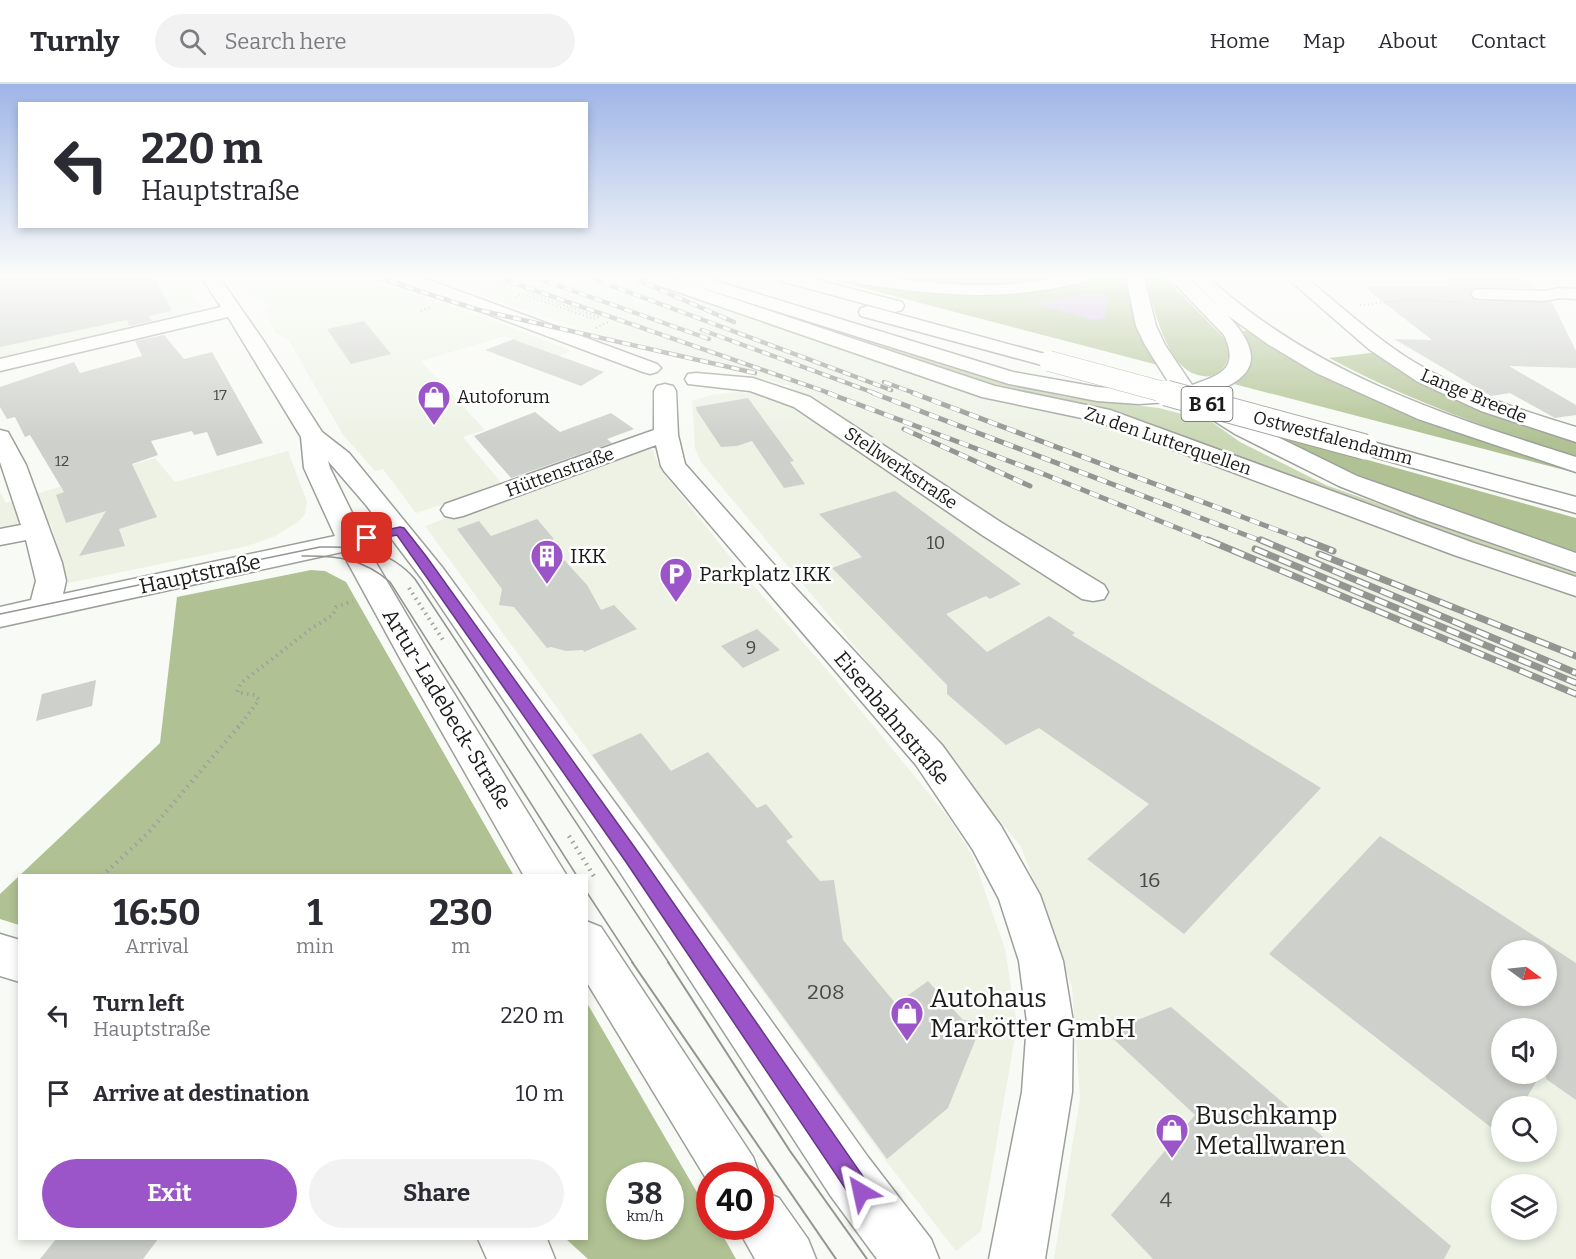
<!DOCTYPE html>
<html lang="en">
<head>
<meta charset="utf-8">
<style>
	:root { --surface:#fff; --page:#f2f2f3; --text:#2b2b33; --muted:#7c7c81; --line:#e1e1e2; --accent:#9b55c9 }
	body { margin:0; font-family:Bitter,serif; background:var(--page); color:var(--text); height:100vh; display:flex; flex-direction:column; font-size:22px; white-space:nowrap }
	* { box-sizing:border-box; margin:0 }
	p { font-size:20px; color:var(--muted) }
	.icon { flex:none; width:33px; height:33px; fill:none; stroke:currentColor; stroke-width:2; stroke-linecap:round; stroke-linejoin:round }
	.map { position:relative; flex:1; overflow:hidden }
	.drawer { position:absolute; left:18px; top:790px; width:570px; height:366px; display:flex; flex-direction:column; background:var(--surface); border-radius:0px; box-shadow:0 3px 9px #0003 }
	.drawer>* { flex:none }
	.banner { position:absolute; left:18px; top:18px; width:570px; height:126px; border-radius:0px; box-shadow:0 3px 9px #0003; background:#fff; color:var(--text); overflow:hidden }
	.needle { width:39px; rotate:105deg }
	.controls { position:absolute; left:1491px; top:856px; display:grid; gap:12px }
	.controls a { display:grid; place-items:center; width:66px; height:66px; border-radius:50%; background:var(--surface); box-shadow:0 3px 9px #0003; font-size:30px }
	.speed { position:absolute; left:606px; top:1078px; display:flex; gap:12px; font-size:30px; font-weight:700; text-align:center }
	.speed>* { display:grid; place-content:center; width:78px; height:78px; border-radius:50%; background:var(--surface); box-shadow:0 3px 9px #0003; line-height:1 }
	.speed small { font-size:15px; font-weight:400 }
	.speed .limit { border:9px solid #d22; background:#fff; color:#111 }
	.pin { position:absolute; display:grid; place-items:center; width:51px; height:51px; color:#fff; margin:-26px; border-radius:12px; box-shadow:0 3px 9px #0006 }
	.me { position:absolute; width:66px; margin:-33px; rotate:324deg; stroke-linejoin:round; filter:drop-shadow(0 0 4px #0008) }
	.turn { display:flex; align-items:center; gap:21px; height:126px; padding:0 24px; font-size:27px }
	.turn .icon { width:78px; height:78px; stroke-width:2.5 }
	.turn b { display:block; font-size:42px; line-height:51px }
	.eta { display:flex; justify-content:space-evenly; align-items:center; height:102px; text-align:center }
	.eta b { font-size:36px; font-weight:700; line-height:42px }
	.action { display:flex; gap:12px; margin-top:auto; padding:12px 24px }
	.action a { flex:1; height:69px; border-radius:36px; background:var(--accent); color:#fff; font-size:24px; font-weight:700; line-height:69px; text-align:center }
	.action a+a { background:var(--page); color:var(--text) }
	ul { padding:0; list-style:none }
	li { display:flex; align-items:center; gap:18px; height:78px; padding:0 24px }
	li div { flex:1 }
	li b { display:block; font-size:22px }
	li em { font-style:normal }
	header { display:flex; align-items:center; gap:36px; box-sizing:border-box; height:84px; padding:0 30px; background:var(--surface); border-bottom:2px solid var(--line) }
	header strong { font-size:28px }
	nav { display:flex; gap:33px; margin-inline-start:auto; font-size:21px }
	.search { width:420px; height:54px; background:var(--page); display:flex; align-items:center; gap:15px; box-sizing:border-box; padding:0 21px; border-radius:33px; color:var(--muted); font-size:22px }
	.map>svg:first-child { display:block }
</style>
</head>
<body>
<header>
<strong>Turnly</strong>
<div class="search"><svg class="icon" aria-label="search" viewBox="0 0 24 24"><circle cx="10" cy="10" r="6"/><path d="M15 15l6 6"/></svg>Search here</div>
<nav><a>Home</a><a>Map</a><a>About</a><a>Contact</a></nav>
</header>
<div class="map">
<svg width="1576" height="1175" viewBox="0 0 1576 1175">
	<rect width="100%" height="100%" fill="#f8faf5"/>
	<path fill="#edf2e5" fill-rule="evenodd" d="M 0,193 L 184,193 L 203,224 L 190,229 L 0,275 Z
		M 238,193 L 362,193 L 497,238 L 572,267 L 554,274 L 505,252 L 421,277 L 485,346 L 463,353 L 503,401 L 416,429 L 383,385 L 375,387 L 343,351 L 288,255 L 275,249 L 263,225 L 268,222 L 262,214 L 253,213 Z
		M 428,193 L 641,193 L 984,310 L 1037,326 L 1069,327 L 1576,508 L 1576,1175 L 1054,1175 L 1080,1014 L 1072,903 L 1021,762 L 701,378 L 695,364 L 692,317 L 712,311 L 735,308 L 760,310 L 773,314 L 792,303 L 724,283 L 641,265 L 646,261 L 590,248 ZM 1502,867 L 1546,867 L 1546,912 L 1502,912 ZM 1502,945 L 1546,945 L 1546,990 L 1502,990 ZM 1502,1023 L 1546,1023 L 1546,1068 L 1502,1068 ZM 1502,1101 L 1546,1101 L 1546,1146 L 1502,1146 Z
		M 649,359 L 661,386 L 748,495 L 834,594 L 949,734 L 973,773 L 1005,865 L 1017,942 L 981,1147 L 956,1167 L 886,1077 L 425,442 Z
		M 288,367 L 307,418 L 305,430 L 298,438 L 275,452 L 248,462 L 68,499 L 51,440 L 0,450 L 0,408 L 6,419 L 155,374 L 175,398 Z"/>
	<path fill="#cad8b5" d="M 663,193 L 674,193 L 856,253 L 1003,298 L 1066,313 L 1159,324 L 1212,338 L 1240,358 L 1326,401 L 1576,490 L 1576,497 L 1032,314 L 771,231 Z"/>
	<path fill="#b0c293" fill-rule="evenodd" d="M 821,193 L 898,205 L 990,211 L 1060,203 L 1093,193 L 1127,193 L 1136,239 L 1158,281 Z
		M 880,193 L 1074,193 L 989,203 Z
		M 1146,193 L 1164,193 L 1228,258 C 1229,272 1229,282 1216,290 C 1210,293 1205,293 1198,291 C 1166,283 1153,222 1146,193 Z
		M 1242,247 L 1252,247 L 1273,260 L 1576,387 L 1576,389 L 1234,300 C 1252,279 1254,272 1242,247 Z
		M 1378,268 L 1576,357 L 1576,372 C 1491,346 1408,316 1329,274 Z
		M 1260,346 L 1576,434 L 1576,471 L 1353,389 Z
		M 311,486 L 325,487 L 346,498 L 514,792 L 20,792 L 19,841 L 0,835 L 0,810 L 160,659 L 177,513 Z
		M 587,919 L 709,1129 L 710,1143 L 718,1143 L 736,1175 L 588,1175 L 566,1155 L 586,1155 ZM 620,1092 L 670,1092 L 670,1143 L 620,1143 Z"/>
	<path fill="#d0b7e5" d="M 1091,209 L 1108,212 L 1105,232 L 1102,235 L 1093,236 L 1036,220 C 1040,217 1081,212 1091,209 Z"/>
	<path fill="#ced0cb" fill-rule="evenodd" d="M 0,193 L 154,193 L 172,227 L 148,232 L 152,237 L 129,242 L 127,236 L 0,263 Z
		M 1440,193 L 1522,193 L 1537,205 L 1480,203 L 1472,205 L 1469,211 L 1474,216 L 1480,217 L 1552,218 L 1576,267 L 1576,284 L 1509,282 L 1576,321 L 1576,331 L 1555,334 L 1510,309 L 1491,312 L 1394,255 L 1432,256 L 1364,203 L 1452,202 Z
		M 364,237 L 391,270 L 351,280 L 327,245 Z
		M 164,251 L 184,275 L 212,268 L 263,359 L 217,372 L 207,348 L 194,351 L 192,347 L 151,357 L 158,371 L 132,380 L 157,433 L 119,445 L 125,462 L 79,472 L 106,427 L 66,439 L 56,411 L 64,408 L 30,351 L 25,353 L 15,333 L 7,335 L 0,323 L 0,303 L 74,278 L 80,289 L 142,272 L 135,257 Z
		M 514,255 L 517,257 L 604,288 L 581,302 L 485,266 Z
		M 748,314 L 794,377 L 790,378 L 805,400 L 784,404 L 752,357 L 737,362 L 721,363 L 697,327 L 696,323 Z
		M 535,328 L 560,348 L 611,329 L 634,345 L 607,355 L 612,359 L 511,394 L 474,352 Z
		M 895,407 L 1021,500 L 990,515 L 986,512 L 946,530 L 987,568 L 1049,532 L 1075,549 L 1072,551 L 1321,704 L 1184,850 L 1087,775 L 1149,720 L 1039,644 L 1006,661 L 947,610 L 947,601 L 832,484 L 862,473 L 819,430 Z
		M 537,435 L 554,455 L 547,457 L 587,501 L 601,526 L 614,521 L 637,545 L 584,568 L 583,566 L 566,567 L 551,563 L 547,564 L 514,523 L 499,521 L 502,505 L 457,445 L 479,437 L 491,452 Z
		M 757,545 L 780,566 L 743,584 L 721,562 Z
		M 96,596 L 92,622 L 36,637 L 42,610 Z
		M 641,649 L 671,687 L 708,668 L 757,724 L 766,720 L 793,753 L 786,757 L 820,797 L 834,796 L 843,856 L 896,920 L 928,897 L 963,936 L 983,937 L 948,1024 L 887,1075 L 592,671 Z
		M 1380,752 L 1576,879 L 1576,1016 L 1546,995 L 1546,945 L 1502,945 L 1502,990 L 1541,990 L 1521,1023 L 1502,1023 L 1502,1052 L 1269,870 ZM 1502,867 L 1546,867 L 1546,912 L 1502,912 Z
		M 1171,923 L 1451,1162 L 1444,1175 L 1153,1175 L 1111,1131 L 1195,1031 L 1106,948 Z
		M 56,1155 L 158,1155 L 143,1175 L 40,1175 Z"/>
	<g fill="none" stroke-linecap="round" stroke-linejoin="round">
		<defs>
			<path id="minor" d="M 201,193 L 219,193 L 263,256 L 322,348 L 349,369 L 442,483 L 646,761 L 868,1073 L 931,1155 L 939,1175 L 877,1175 L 830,1111 L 618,785 L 422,495 L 366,421 L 328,377 L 330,384 L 361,447 L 372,445 L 382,447 L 386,453 L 382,459 L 368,462 L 375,477 L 432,574 L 567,792 L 524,792 L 402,578 L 342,468 L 0,543 L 0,523 L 31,516 L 36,497 L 26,456 L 0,461 L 0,445 L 21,441 L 0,378 L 0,346 L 8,348 L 26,381 L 62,479 L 66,497 L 63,510 L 335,452 L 304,384 L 301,353 L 228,233 L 0,287 L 0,275 L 221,223 Z
				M 397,193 L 421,193 L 657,280 L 661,284 L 657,288 L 650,290 L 643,288 L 400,197 Z
				M 643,193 L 668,193 L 995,302 L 1110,326 L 1474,459 L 1576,493 L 1576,512 L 1454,471 L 1096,337 L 982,313 L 646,197 Z
				M 1286,193 L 1305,193 C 1341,222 1375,254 1414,278 C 1464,308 1520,326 1576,343 L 1576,358 L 1481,327 L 1418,298 L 1370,266 Z
				M 1559,204 L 1576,205 L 1576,215 L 1559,214 L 1545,217 L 1480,215 L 1474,214 L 1471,210 L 1474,206 L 1480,205 L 1545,207 Z
				M 696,289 L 753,294 L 810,313 L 1002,439 L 1104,501 L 1108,508 L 1104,515 L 1093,517 L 1082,515 L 982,451 L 794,323 L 750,307 L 688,300 L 685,295 L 688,290 Z
				M 665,300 L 673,302 L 676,307 L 678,351 L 685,380 L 786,494 L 942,661 L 1001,742 L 1040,811 L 1063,877 L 1073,938 L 1072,1008 L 1045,1175 L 989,1175 L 1022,1008 L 1027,938 L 1019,877 L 999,815 L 973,766 L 916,681 L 664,387 L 661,382 L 656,361 L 463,432 L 454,434 L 445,432 L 441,426 L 445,420 L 654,346 L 654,307 L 657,302 Z
				M 586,837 L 601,843 L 753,1073 L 760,1092 L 710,1092 L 710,1101 L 586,897 Z
				M 0,850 L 20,856 L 20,898 L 0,892 Z
				M 760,1106 L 779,1114 L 808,1155 L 816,1175 L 755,1175 L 737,1143 L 760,1143 Z
				M 478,1155 L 547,1155 L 555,1175 L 487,1175 Z"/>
			<path id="major" d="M 1126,193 L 1144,193 L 1156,242 L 1165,261 L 1192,301 C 1220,291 1240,285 1224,251 L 1168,193 L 1187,193 C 1212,218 1289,272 1228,302 C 1214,309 1194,318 1179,315 L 1145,261 L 1136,242 Z"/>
			<path id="highway" d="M 677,193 L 703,193 L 1013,288 L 1097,303 L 1139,306 L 1187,303 L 1195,305 L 1251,340 L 1357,392 L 1576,469 L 1576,488 L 1417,433 L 1339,402 L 1235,350 L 1183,317 L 1139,320 L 1097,317 L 1009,300 L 680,197 Z
				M 778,193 L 806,193 L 902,218 L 904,222 L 902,226 L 895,228 L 781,197 Z
				M 855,193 C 903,193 949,203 997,201 C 1028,200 1058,191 1089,193 L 1086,197 C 1008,218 941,212 862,200 L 856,199 L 853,195 Z
				M 1189,193 L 1208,193 C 1312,289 1443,331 1576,373 L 1576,388 L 1418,335 L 1316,289 L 1269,261 L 1227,231 Z
				M 868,222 L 1056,273 L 1059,277 L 1056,281 L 1049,283 L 861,232 L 859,228 L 861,224 Z
				M 1365,356 L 1576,413 L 1576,429 L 1356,368 L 1353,363 L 1356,358 Z"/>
		</defs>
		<use href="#minor" stroke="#9d9f9a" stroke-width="3"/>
		<use href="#major" stroke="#9d9f9a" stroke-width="3"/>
		<use href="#highway" stroke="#9d9f9a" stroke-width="3"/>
		<path stroke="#9fa19d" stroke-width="2" stroke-dasharray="1 3" stroke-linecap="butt" d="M 478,193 L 488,196
			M 478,200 L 488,196 L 506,202
			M 515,213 L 522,210 L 594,235 L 598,233 L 531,210
			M 1360,221 L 1418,215 L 1463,219
			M 421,227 L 431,223
			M 596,244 L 608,238"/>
		<path stroke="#9fa19d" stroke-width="4" stroke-dasharray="1.5 4.5" stroke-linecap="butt" d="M 409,504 L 445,559
			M 238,644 L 259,616 L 255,611 L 237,608 L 241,599 L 312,544 L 333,531 L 336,523 L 353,517"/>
		<path stroke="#9fa19d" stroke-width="4.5" stroke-dasharray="1.5 5" stroke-linecap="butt" d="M 569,752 L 595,794
			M 102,792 L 148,749 L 239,642"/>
		<use href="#minor" fill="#fff" fill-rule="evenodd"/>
		<use href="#major" fill="#fff" fill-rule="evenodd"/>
		<use href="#highway" fill="#fff" fill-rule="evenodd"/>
		<path stroke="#939591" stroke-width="1.5" d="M 302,472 C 336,471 364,475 390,498 L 577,792
			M 0,530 L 320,463 C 358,462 389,465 415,495 L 669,879
			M 586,807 L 633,879"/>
		<path stroke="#939591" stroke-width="2" d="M 632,878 L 836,1175
			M 668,878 L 790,1067 L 867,1175"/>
		<defs>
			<path id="rail-far2" d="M 375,193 L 479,226 L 755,289
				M 496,193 L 832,310
				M 534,193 L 709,255
				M 588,193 L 891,306
				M 631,193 L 734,238
				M 702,246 L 877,310
				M 884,298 L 917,310"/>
			<path id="rail-far1" d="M 828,309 L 1041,389 L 1212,458
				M 873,309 L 1264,458
				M 913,309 L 1309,458
				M 904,345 L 1030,402"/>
			<path id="rail" d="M 1208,456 L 1576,610
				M 1261,456 L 1576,589
				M 1305,456 L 1333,467
				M 1255,465 L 1576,599
				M 1319,470 L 1576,572"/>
		</defs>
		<use href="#rail-far2" stroke="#939591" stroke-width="4.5"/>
		<use href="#rail-far1" stroke="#939591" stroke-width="5"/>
		<use href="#rail" stroke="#939591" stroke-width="7"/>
		<use href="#rail-far2" stroke="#fff" stroke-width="3" stroke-dasharray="8" stroke-linecap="butt"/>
		<use href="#rail-far1" stroke="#fff" stroke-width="4" stroke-dasharray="10" stroke-linecap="butt"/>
		<use href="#rail" stroke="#fff" stroke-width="4.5" stroke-dasharray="13" stroke-linecap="butt"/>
		<defs>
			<path id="highway-bridge-far1" d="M 1049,277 L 1171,310"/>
			<path id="highway-bridge" d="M 1166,309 L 1365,363"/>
		</defs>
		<use href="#highway-bridge-far1" stroke="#9d9f9a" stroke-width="21" stroke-linecap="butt"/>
		<use href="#highway-bridge" stroke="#9d9f9a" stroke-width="27" stroke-linecap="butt"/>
		<use href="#highway-bridge-far1" stroke="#fff" stroke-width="20"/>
		<use href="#highway-bridge" stroke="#fff" stroke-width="25"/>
	</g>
	<linearGradient id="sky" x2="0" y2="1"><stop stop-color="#9eb5e7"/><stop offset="0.54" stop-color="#fcfdfa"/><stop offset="1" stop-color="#fcfdfa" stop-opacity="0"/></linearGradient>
	<rect width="1576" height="357" fill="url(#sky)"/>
	<path fill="#9b55c9" stroke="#653783" stroke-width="1.5" d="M 400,443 L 404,444 L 426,472 L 638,768 L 869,1101 L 872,1108 L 869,1116 L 861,1120 L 853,1116 L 626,778 L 397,451 L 367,457 L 362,454 L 363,451 Z"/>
	<defs>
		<symbol id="shop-pin" viewBox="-11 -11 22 30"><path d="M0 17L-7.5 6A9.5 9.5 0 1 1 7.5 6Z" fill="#9b55c9" stroke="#fff"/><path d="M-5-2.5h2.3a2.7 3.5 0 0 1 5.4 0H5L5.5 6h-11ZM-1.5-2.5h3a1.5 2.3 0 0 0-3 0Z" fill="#fff"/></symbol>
		<symbol id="building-pin" viewBox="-11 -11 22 30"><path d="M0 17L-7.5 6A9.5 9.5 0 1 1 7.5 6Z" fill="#9b55c9" stroke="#fff"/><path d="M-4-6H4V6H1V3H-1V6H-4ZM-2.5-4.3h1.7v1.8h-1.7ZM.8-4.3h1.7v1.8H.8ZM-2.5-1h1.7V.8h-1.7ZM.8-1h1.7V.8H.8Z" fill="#fff"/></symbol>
		<symbol id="parking-pin" viewBox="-11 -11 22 30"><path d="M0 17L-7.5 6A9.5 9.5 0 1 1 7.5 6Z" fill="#9b55c9" stroke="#fff"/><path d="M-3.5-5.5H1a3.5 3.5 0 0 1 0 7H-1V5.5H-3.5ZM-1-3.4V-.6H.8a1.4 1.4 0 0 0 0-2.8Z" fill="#fff"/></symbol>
	</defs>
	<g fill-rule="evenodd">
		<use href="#shop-pin" x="415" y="294" width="38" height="52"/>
		<use href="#building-pin" x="528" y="453" width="38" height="52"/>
		<use href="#parking-pin" x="657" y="471" width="38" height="52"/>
		<use href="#shop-pin" x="888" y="910" width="38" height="52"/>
		<use href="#shop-pin" x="1153" y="1027" width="38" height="52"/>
	</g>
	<g text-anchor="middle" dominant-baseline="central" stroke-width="5" stroke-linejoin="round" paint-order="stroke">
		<g font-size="15" fill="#484946">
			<text x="220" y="311">17</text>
			<text x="62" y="377">12</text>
		</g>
		<g font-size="18" fill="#1b1c1a" stroke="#fff">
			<text transform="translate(1474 312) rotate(23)">Lange Breede</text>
			<text transform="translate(1333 354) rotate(15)">Ostwestfalendamm</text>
			<text transform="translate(1168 357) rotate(19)">Zu den Lutterquellen</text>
			<text transform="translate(901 384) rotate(34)">Stellwerkstraße</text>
			<text transform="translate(560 388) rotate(-20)">Hüttenstraße</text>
		</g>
		<g font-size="18" fill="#1b1c1a" stroke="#fff" text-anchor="start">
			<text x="457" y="313">Autoforum</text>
		</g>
		<g font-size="18" fill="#484946">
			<text x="936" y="459">10</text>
			<text x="751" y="564">9</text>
		</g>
		<rect fill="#fff" stroke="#5f605f" stroke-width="1.5" x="1181.5" y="303" width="51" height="34" rx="4.5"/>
		<g font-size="20" font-weight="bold" fill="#1b1c1a">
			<text x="1207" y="320">B 61</text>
		</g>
		<g font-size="21" fill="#1b1c1a" stroke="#fff" text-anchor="start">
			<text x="570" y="472">IKK</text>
			<text x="699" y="490">Parkplatz IKK</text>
		</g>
		<g font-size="21" fill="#1b1c1a" stroke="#fff">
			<text transform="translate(200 490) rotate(-12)">Hauptstraße</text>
			<text transform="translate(447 625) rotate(59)">Artur-Ladebeck-Straße</text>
			<text transform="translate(892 634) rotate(50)">Eisenbahnstraße</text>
		</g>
		<g font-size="21" fill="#484946">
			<text x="1150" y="796">16</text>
			<text x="826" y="908">208</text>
			<text x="1166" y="1116">4</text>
		</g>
		<g font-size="26" fill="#1b1c1a" stroke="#fff" text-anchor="start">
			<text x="930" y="914">Autohaus<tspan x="930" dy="30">Markötter GmbH</tspan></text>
			<text x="1195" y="1031">Buschkamp<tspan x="1195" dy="30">Metallwaren</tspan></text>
		</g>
	</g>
</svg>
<div class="controls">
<a><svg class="needle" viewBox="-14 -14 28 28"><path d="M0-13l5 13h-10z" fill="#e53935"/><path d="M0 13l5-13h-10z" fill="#7c7c81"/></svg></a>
<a><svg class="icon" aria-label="sound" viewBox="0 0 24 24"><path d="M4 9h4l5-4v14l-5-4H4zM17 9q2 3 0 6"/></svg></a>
<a><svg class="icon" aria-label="search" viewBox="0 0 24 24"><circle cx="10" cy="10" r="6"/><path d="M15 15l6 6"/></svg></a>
<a><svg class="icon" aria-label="layers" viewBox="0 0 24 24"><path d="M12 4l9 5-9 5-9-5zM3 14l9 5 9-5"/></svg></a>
</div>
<div class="speed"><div>38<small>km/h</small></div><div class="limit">40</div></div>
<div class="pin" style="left:367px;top:454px;background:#d93025"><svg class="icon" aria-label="arrive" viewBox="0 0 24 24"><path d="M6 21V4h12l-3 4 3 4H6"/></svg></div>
<svg class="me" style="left:861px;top:1108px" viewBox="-20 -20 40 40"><path d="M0-17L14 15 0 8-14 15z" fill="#9b55c9" stroke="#fff" stroke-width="4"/></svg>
<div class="banner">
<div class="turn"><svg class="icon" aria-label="left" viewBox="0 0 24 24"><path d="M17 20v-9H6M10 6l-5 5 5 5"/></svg><div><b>220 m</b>Hauptstraße</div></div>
</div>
<section class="drawer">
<div class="eta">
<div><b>16:50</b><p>Arrival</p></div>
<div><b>1</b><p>min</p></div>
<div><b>230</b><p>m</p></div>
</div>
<ul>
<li><svg class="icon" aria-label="left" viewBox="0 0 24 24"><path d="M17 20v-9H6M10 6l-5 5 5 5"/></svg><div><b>Turn left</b><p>Hauptstraße</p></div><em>220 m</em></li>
<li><svg class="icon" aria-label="arrive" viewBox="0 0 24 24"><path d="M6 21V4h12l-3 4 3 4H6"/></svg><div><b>Arrive at destination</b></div><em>10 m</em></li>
</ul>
<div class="action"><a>Exit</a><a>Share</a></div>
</section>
</div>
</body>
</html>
